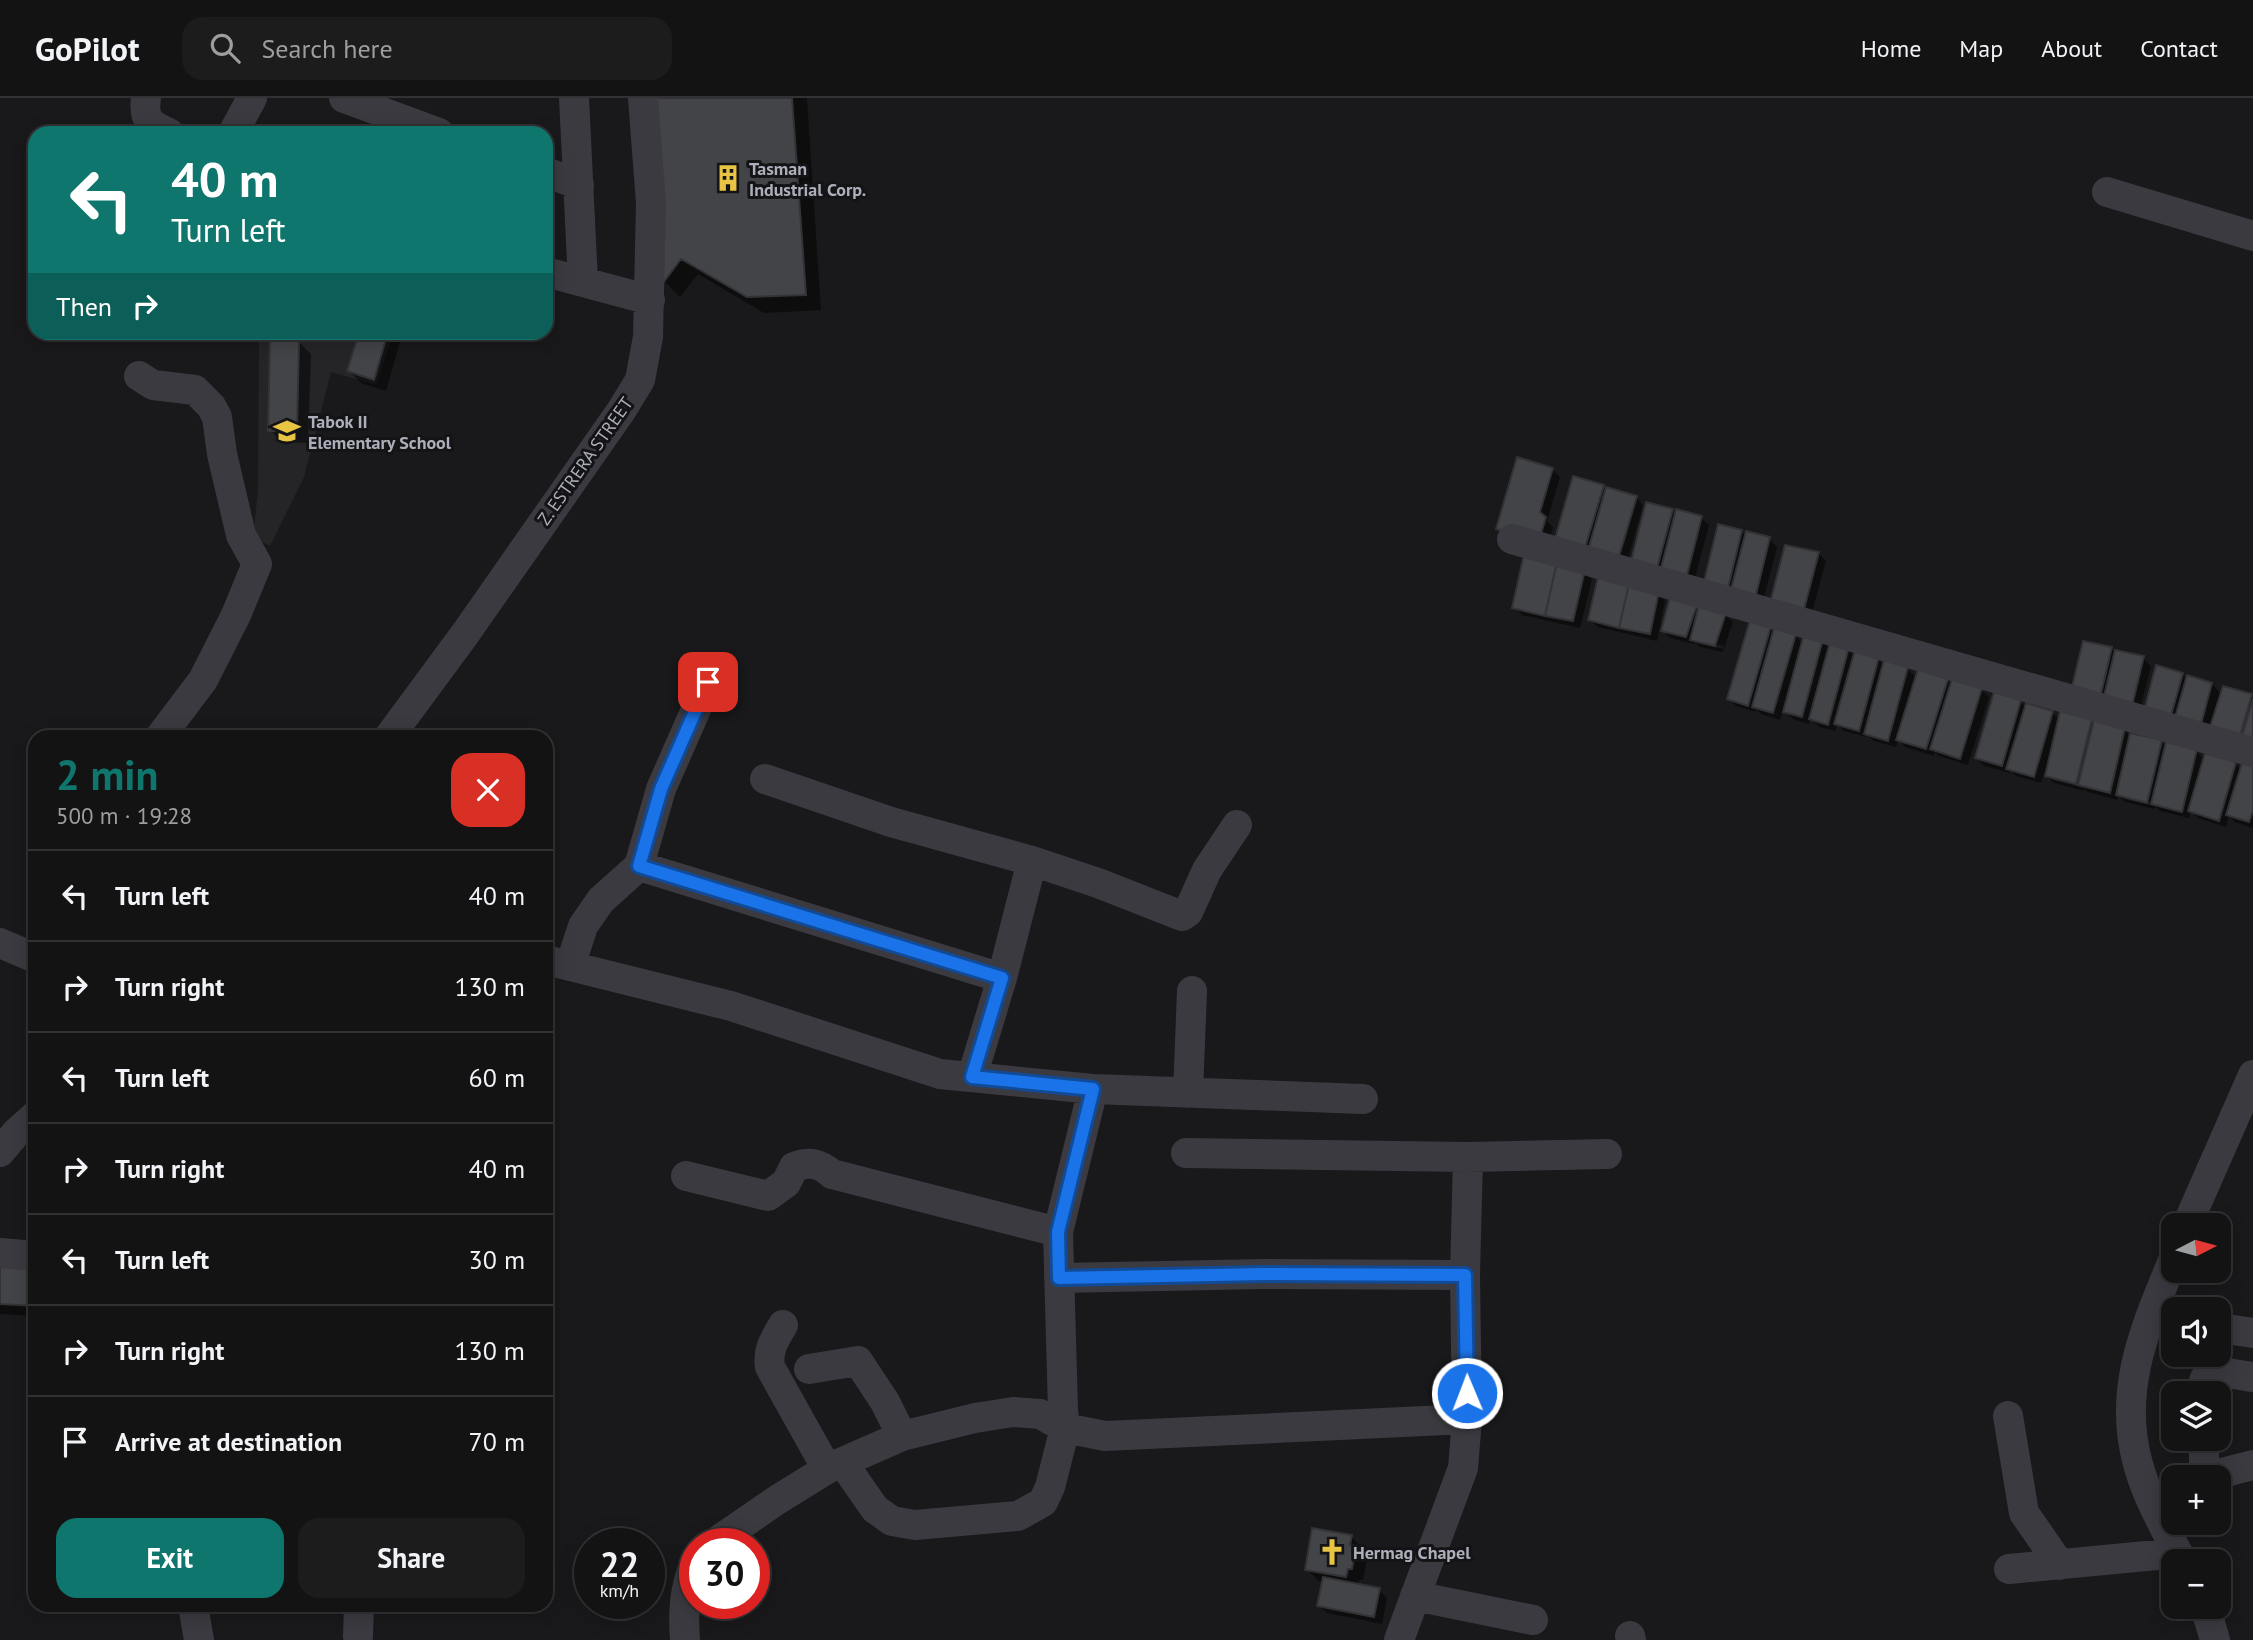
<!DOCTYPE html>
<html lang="en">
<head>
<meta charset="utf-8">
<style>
	:root { --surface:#131314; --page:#1c1c1d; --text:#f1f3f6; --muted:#9d9ea0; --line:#323234; --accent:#0f766e }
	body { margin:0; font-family:"PT Sans",sans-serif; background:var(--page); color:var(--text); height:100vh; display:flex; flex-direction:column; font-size:26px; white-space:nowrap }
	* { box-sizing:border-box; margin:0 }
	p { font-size:23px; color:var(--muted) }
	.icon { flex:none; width:38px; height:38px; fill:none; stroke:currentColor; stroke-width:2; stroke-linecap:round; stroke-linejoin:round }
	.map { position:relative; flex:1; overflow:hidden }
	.sheet { position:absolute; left:28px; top:632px; width:525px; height:882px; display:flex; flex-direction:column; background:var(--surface); border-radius:21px; box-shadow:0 4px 18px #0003,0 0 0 2px var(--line) }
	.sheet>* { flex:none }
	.banner { position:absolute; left:28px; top:28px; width:525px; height:214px; border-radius:21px; box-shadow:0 4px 18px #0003,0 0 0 2px var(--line); background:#0f766e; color:#fff; overflow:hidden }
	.needle { width:46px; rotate:84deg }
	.controls { position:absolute; left:2161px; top:1115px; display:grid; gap:14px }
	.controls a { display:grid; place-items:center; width:70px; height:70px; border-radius:14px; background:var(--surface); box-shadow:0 4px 18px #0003,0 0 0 2px var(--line); font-size:35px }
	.speed { position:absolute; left:574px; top:1430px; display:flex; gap:14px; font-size:35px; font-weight:700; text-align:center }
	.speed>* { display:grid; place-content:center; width:91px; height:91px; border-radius:50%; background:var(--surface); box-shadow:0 4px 18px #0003,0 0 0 2px var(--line); line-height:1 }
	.speed small { font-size:18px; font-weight:400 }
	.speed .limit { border:10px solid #d22; background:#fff; color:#111 }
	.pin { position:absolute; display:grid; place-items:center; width:60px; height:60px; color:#fff; margin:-30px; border-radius:14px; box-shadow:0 4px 10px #0006 }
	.me { position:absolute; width:77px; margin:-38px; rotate:359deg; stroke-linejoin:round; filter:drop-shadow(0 0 5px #0008) }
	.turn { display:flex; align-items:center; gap:24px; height:147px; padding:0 28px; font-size:32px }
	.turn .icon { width:91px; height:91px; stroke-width:2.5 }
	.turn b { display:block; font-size:49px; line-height:60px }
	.then { display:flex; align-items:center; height:66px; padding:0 28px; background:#0003; gap:14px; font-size:26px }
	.round { display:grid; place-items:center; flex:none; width:74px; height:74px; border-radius:21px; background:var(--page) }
	.headline { display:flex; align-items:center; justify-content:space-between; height:119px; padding:0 28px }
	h1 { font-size:42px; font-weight:600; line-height:52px; color:var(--accent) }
	.button { display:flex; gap:14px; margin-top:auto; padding:14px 28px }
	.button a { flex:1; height:80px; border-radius:21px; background:var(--accent); color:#fff; font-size:28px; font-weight:600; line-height:80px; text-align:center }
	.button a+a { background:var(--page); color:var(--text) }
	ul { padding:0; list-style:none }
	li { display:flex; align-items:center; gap:21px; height:91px; padding:0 28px; border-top:2px solid var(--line) }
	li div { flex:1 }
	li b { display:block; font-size:26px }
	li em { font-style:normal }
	header { display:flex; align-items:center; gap:42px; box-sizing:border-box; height:98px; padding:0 35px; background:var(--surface); border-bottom:2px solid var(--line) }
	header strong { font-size:33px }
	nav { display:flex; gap:38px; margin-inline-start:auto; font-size:24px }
	.search { width:490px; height:63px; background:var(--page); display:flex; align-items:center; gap:18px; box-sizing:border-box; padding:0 24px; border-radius:21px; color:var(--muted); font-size:26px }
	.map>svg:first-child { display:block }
</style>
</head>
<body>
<header>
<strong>GoPilot</strong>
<div class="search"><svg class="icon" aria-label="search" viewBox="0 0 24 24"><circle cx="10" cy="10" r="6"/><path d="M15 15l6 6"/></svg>Search here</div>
<nav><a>Home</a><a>Map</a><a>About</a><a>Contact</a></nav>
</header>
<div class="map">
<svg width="2253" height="1542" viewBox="0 0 2253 1542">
	<rect width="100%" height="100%" fill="#19191b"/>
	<path fill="#252528" d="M 259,235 L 394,235 L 376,287 L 331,274 L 304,379 L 270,448 L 253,439 L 258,392 Z"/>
	<path fill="#0007" fill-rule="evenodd" d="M 657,0 L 807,0 L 821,212 L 764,215 L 698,176 L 680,199 L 665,184 Z
		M 361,234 L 403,234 L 386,293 L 361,285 L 349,273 Z
		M 299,244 L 311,256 L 308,345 L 282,344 L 270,332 Z
		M 1552,372 L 1560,379 L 1547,423 L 1553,429 L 1547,450 L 1506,438 L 1498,430 Z
		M 1603,388 L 1607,393 L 1636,399 L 1643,407 L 1625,471 L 1563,452 Z
		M 1672,413 L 1676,417 L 1701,420 L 1709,427 L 1693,488 L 1640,474 Z
		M 1741,433 L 1746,438 L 1769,441 L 1777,449 L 1761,512 L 1703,491 Z
		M 1819,456 L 1826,463 L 1809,526 L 1779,516 Z
		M 1584,473 L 1592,481 L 1580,530 L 1522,517 L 1514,509 Z
		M 1658,495 L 1665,503 L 1657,543 L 1598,529 L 1590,522 Z
		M 1696,508 L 1700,512 L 1725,517 L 1733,524 L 1723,554 L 1700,549 L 1695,544 L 1694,546 L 1670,540 L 1663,533 ZM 1699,542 L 1724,548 L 1724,551 L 1699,546 Z
		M 1770,530 L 1775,535 L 1795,537 L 1803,546 L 1822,543 L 1830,551 L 1848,551 L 1855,558 L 1878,561 L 1884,567 L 1907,571 L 1917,580 L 1947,582 L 1952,587 L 1981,592 L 1989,599 L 1968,667 L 1939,658 L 1935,654 L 1934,658 L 1905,649 L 1898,641 L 1896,649 L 1874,643 L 1867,637 L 1867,639 L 1844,633 L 1837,626 L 1835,633 L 1819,629 L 1811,621 L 1809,626 L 1793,621 L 1783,611 L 1780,622 L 1761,616 L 1756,611 L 1756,614 L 1736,608 L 1729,601 Z
		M 2111,551 L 2116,555 L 2143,560 L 2151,568 L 2139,615 L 2073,592 Z
		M 2182,576 L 2187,582 L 2212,586 L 2222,597 L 2251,598 L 2253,600 L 2253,646 L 2153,621 Z
		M 1995,597 L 2021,604 L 2026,610 L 2052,614 L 2060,622 L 2091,623 L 2095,626 L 2124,632 L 2131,639 L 2161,644 L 2166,649 L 2196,653 L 2205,662 L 2235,665 L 2241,672 L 2253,670 L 2253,730 L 2235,724 L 2229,718 L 2226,729 L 2198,720 L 2191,713 L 2189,720 L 2160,713 L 2155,708 L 2156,705 L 2124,697 L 2124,701 L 2155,708 L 2154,711 L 2125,704 L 2118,697 L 2117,702 L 2088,694 L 2084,691 L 2084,693 L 2054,685 L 2044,675 L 2041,685 L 2016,678 L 2011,673 L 2010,675 L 1984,668 L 1977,660 ZM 2053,679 L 2085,687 L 2084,690 L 2053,682 Z
		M 0,1167 L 35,1169 L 35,1218 L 0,1216 Z
		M 1351,1439 L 1363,1450 L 1362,1456 L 1367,1461 L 1363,1482 L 1359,1482 L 1358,1488 L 1379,1492 L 1387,1500 L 1382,1526 L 1327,1515 L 1319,1508 L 1323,1484 L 1319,1483 L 1307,1471 Z"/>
	<path fill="#434448" stroke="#333337" stroke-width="2" d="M 656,0 L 792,0 L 806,197 L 747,199 L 681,161 L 663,185 Z
		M 359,234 L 388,234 L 374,282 L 347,273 Z
		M 270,241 L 299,242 L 297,334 L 268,333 Z
		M 1517,359 L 1553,370 L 1540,414 L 1546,419 L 1539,443 L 1496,431 Z
		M 1573,378 L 1604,387 L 1584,453 L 1554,444 Z
		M 1606,389 L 1637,398 L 1617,465 L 1587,456 Z
		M 1646,404 L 1673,411 L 1656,474 L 1630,467 Z
		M 1676,411 L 1702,418 L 1686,481 L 1660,474 Z
		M 1718,426 L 1742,432 L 1726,498 L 1702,492 Z
		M 1746,433 L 1770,439 L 1754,505 L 1729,499 Z
		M 1785,447 L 1819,454 L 1802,519 L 1769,509 Z
		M 1524,456 L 1557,464 L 1545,518 L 1512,510 Z
		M 1557,464 L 1585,472 L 1573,523 L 1545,518 Z
		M 1598,479 L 1629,486 L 1619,530 L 1588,522 Z
		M 1629,486 L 1659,493 L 1650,536 L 1619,530 Z
		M 1670,499 L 1697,507 L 1686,539 L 1661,533 Z
		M 1699,507 L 1726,515 L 1715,548 L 1690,542 Z
		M 1750,522 L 1771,528 L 1748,608 L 1727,601 Z
		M 1774,530 L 1796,536 L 1773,615 L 1752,609 Z
		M 1804,536 L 1823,541 L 1802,619 L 1783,614 Z
		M 2083,543 L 2112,549 L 2100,600 L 2071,593 Z
		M 1830,544 L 1849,549 L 1828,627 L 1809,621 Z
		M 1855,552 L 1879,559 L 1859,633 L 1834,626 Z
		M 2115,552 L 2144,558 L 2132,608 L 2103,602 Z
		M 1884,562 L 1908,569 L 1888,643 L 1864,636 Z
		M 2156,567 L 2183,575 L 2170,621 L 2144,613 Z
		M 1918,571 L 1948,581 L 1926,651 L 1896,642 Z
		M 2187,577 L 2212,585 L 2200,630 L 2174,623 Z
		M 1952,581 L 1982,590 L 1960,661 L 1930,651 Z
		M 2223,588 L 2252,596 L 2240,638 L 2210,629 Z
		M 1994,594 L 2021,602 L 2002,668 L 1975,660 Z
		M 2253,601 L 2253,642 L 2242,638 Z
		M 2026,605 L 2053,613 L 2034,679 L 2006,671 Z
		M 2060,613 L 2092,621 L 2076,686 L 2045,678 Z
		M 2094,622 L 2125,630 L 2110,695 L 2078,687 Z
		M 2130,635 L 2162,642 L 2147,705 L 2116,697 Z
		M 2166,644 L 2197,651 L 2182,714 L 2151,706 Z
		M 2205,655 L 2236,664 L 2219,723 L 2188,713 Z
		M 2242,665 L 2253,668 L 2253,712 L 2249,724 L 2226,717 Z
		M 0,1165 L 35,1167 L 35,1208 L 0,1206 Z
		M 1312,1430 L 1352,1437 L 1350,1447 L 1356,1448 L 1352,1471 L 1348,1471 L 1346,1479 L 1305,1472 Z
		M 1323,1479 L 1380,1490 L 1374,1519 L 1317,1508 Z"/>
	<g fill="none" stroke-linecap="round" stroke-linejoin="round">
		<path stroke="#3a3a40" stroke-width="30" d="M 146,0 C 143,22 150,27 169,35
			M 344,0 L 439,35
			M 574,0 L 583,184
			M 233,35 L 252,0
			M 546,74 L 579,87
			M 2107,94 L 2253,138
			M 546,174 L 650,202
			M 139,278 L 153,287 L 195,292 L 211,308 L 217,319 L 222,356 L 241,437 L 257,466 L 236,517 L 203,582 L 160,639
			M 1512,441 L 2253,654
			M 389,639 L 465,536 L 621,313 L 640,282 L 648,239 L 651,105 L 643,0
			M 765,681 L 891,724 L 1032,763 L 1098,785 L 1182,818 L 1188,814 L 1207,772 L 1237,727
			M 639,768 L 1002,880
			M 0,845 L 35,860
			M 546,862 L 731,908 L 940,976 L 1093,991 L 1363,1001
			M 570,868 L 583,828 L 601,802 L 639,768 L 661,691 L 708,584
			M 972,979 L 1002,880 L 1032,763
			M 1188,995 L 1192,893
			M 0,1054 L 16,1035 L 35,1018
			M 1186,1055 L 1468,1059 L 1607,1056
			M 686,1078 L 768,1098 L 786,1085 L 794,1069 C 809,1063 819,1065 832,1076 L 1058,1134
			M 2187,1127 L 2253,977
			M 0,1155 L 35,1158
			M 2174,1160 C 2146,1228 2117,1291 2138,1366 C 2147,1400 2166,1432 2182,1463
			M 1059,1180 L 1264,1176 L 1465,1177
			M 783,1227 C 775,1241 767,1252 770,1269 L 827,1371
			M 2219,1230 L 2253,1235
			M 809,1271 L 858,1263 L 885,1304 L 902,1338
			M 2204,1295 C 2204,1291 2203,1287 2204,1283 C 2208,1268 2241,1278 2253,1279
			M 2008,1318 L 2024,1415 L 2060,1467
			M 843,1365 L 875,1411 L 892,1423 L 915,1427 L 1018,1418 L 1043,1404 L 1050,1389 L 1065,1330 L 1063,1312 L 1058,1134 L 1093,991
			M 2204,1379 L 2204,1340
			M 2206,1379 L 2253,1367
			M 713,1446 L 777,1402 L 827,1371 L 902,1338 L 975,1320 L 1013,1314 L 1040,1316 L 1065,1330 L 1105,1338 L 1467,1321
			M 2009,1471 L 2178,1455
			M 1415,1498 L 1533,1522
			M 193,1507 L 199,1542
			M 2205,1508 L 2215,1542
			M 358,1538 L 359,1507
			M 1630,1538 L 1631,1542
			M 685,1542 C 683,1513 684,1492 695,1465
			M 1399,1542 L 1463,1370 L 1467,1321 L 1465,1177 L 1468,1059"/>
	</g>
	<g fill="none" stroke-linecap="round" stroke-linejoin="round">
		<defs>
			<path id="route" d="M 708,584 L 661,691 L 639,768 L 1002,880 L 972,979 L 1093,991 L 1058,1134 L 1059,1180 L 1264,1176 L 1465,1177 L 1467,1295"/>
		</defs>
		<use href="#route" stroke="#114b97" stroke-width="18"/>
		<use href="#route" stroke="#1a73e8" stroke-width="12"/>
	</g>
	<defs>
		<symbol id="building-bare" viewBox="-9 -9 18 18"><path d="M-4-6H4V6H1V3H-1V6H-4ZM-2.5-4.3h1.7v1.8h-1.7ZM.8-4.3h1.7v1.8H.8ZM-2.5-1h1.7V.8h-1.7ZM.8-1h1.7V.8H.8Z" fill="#e8c444" stroke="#141416" stroke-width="2.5" paint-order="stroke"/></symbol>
		<symbol id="school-bare" viewBox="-9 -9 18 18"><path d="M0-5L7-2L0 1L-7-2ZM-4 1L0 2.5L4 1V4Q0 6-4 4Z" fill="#e8c444" stroke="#141416" stroke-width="2.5" paint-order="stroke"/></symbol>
		<symbol id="church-bare" viewBox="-9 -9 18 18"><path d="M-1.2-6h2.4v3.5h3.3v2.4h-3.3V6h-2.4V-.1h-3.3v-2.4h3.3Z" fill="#e8c444" stroke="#141416" stroke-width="2.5" paint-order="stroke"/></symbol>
	</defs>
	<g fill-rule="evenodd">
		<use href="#building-bare" x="709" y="61" width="38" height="38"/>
		<use href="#school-bare" x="268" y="314" width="38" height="38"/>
		<use href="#church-bare" x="1313" y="1435" width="38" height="38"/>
	</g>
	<g text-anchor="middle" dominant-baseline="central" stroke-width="6" stroke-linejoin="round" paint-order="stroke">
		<g font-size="18" font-weight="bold" fill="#acafba" stroke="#141416" text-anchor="start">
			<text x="749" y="70">Tasman<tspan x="749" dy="21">Industrial Corp.</tspan></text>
			<text x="308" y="323">Tabok II<tspan x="308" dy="21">Elementary School</tspan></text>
			<text x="1353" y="1454">Hermag Chapel</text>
		</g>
		<g font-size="18" fill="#acafba" stroke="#141416">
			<text transform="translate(585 363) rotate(-55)">Z. ESTRERA STREET</text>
		</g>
	</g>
</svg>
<div class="controls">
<a><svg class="needle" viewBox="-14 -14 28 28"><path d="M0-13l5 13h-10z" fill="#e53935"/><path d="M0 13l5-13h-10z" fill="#9d9ea0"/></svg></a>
<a><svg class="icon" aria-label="sound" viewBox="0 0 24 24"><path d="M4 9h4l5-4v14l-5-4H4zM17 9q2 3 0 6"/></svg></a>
<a><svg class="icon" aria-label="layers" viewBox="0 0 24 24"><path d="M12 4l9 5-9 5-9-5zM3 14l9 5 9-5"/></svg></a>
<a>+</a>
<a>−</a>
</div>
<div class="speed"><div>22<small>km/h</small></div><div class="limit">30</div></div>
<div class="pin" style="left:708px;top:584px;background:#d93025"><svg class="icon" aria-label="arrive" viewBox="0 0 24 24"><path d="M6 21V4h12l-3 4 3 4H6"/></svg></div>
<svg class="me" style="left:1467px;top:1295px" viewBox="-20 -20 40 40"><circle r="17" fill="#1a73e8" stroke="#fff" stroke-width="3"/><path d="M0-11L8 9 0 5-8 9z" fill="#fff"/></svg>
<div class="banner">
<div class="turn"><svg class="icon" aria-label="left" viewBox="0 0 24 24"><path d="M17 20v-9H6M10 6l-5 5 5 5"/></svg><div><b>40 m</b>Turn left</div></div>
<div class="then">Then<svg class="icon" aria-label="right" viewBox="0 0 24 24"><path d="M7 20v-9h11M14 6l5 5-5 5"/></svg></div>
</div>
<section class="sheet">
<div class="headline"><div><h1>2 min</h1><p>500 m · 19:28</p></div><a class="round" style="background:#d93025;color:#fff"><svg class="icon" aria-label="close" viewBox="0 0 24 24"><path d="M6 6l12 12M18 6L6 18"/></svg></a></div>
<ul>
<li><svg class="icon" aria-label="left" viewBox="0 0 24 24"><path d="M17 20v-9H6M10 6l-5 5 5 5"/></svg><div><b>Turn left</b></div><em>40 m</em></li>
<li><svg class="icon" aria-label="right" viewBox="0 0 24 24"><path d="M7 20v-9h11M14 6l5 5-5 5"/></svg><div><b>Turn right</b></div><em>130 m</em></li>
<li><svg class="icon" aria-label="left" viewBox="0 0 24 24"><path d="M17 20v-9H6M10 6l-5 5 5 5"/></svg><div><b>Turn left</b></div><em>60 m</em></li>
<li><svg class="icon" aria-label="right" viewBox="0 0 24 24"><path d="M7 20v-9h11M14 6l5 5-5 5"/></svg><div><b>Turn right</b></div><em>40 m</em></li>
<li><svg class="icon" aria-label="left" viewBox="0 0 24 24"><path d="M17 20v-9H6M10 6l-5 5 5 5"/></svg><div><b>Turn left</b></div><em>30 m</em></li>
<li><svg class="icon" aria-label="right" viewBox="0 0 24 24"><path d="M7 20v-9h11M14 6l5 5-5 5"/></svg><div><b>Turn right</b></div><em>130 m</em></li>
<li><svg class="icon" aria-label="arrive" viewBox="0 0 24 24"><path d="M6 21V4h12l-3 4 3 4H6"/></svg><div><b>Arrive at destination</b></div><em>70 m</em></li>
</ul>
<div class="button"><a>Exit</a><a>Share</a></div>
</section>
</div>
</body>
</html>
